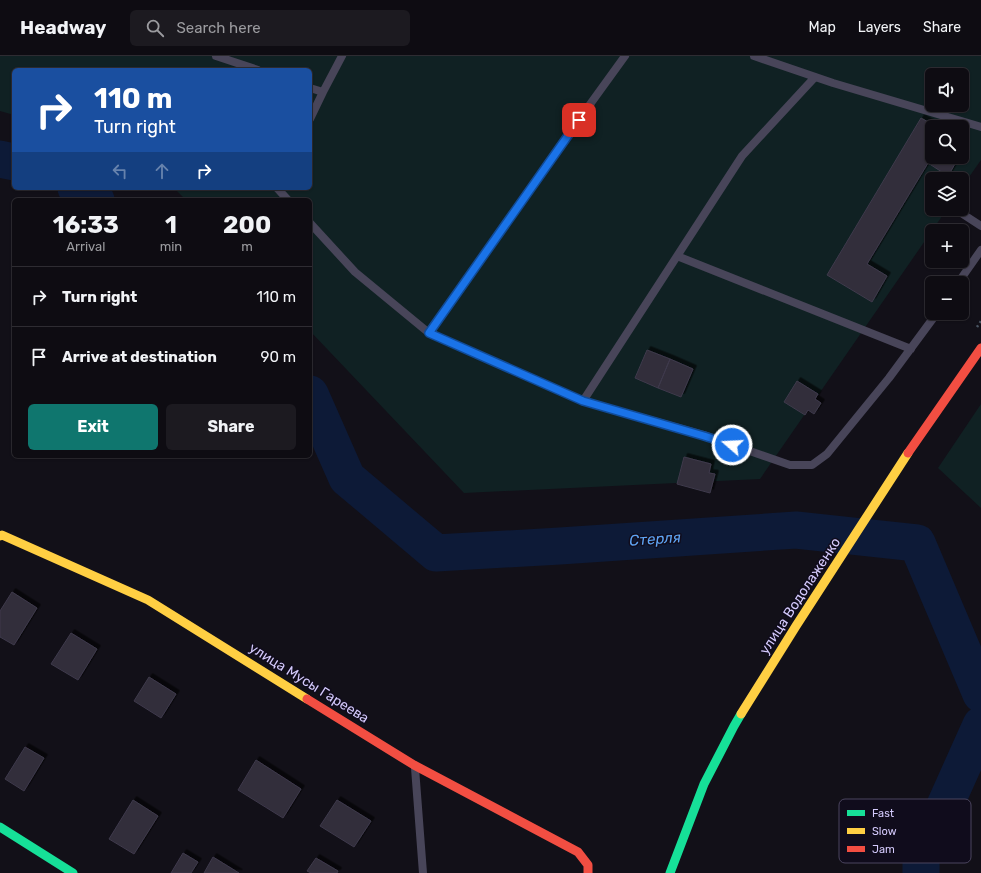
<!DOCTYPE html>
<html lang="en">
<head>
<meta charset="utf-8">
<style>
	:root { --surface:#0e0c12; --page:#1c1a20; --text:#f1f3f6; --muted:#9b9b9f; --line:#2e2c32; --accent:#0f766e }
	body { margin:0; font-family:Rubik,sans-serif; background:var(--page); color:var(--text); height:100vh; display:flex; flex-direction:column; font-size:15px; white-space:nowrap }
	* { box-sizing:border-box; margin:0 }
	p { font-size:13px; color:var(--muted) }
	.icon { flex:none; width:22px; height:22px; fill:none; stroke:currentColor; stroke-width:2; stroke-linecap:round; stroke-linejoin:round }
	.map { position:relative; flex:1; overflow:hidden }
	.details { position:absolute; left:12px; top:142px; width:300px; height:260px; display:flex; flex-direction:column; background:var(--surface); border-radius:6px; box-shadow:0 1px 3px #0004,0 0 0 1px var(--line) }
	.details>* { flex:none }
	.top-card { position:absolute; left:12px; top:12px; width:300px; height:122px; border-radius:6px; box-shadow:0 1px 3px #0004,0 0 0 1px var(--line); background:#1a4fa0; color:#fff; overflow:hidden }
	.tools { position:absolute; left:925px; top:12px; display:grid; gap:8px }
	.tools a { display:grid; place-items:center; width:44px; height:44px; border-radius:6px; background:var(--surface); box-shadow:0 1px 3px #0004,0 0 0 1px var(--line); font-size:20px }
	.pin { position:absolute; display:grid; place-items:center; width:34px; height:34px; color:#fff; margin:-17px; border-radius:8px; box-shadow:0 2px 6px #0006 }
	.me { position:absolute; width:44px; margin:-22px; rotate:289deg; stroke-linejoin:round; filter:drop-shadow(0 0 3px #0008) }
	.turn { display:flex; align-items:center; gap:14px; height:84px; padding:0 16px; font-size:18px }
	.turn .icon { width:52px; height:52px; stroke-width:2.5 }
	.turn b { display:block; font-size:28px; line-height:34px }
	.lanes { display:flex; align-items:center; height:38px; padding:0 16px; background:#0003; justify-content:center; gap:20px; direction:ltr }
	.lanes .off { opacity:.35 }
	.eta { display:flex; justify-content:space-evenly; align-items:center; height:68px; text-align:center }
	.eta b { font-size:24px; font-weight:700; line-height:28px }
	.cta { display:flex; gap:8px; margin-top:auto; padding:8px 16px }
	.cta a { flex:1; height:46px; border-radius:6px; background:var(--accent); color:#fff; font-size:16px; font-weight:700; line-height:46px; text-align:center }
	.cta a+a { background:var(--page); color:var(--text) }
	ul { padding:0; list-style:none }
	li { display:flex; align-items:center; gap:12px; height:60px; padding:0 16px; border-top:1px solid var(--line) }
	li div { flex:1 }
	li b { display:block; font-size:15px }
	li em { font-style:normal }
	header { display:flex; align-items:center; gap:24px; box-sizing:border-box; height:56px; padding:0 20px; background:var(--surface); border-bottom:1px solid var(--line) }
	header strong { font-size:19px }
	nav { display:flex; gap:22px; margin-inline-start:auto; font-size:14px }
	.search { width:280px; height:36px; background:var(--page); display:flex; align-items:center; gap:10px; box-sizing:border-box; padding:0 14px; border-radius:6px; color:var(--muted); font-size:15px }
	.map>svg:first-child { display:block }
</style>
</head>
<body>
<header>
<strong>Headway</strong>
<div class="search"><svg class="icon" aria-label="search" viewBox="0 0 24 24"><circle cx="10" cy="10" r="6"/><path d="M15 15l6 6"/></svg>Search here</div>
<nav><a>Map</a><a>Layers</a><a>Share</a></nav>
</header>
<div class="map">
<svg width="981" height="817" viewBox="0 0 981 817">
	<defs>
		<filter id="shadow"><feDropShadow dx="3.5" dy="-3.5" stdDeviation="0" flood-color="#0009"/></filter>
	</defs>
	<rect width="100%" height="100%" fill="#121018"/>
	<path fill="#102123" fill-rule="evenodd" d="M 0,0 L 981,0 L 981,104 L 962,131 L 962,123 L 932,123 L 932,153 L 947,153 L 760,423 L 464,437 L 310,275 L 310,144 L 186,144 L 174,132 L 310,132 L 310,14 L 14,14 L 14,59 L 0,55 ZM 932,19 L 962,19 L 962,49 L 932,49 ZM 932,71 L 962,71 L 962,101 L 932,101 Z
		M 981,348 L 981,452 L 938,412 Z"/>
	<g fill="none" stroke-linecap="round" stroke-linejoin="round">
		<path stroke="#0d1a37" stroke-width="37" d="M 0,103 L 14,106
			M 76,132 L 96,144
			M 310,338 L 347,422 L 436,497 L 560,490 L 796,474 L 917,487 L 981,638
			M 921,817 L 921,803 L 981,669"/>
	</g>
	<path fill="#302d3a" stroke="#3f3a4c" filter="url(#shadow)" d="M 921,62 L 937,71 L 932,71 L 932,101 L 959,101 L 948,120 L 928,107 L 867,208 L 887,220 L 872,246 L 827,219 Z
		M 647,294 L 670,303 L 658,332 L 635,322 Z
		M 670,303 L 693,313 L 681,341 L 658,332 Z
		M 797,325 L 818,338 L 815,343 L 821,347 L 814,358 L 808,354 L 805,359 L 784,346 Z
		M 684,401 L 711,408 L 709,417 L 715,418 L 710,437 L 677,428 Z
		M 12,536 L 37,552 L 14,589 L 0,581 L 0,555 Z
		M 71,577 L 97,593 L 78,624 L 51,608 Z
		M 149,621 L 176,638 L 161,662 L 134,645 Z
		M 25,691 L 44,702 L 24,735 L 5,723 Z
		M 256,704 L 301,733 L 283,762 L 238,734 Z
		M 133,744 L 158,760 L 134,798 L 109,783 Z
		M 337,744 L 371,765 L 354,791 L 320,770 Z
		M 183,797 L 198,806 L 191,817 L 171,817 Z
		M 213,801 L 239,817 L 204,817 Z
		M 316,802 L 338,815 L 337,817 L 311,817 L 307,815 Z"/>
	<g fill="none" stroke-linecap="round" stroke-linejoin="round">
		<path stroke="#4b5764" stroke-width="2.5" stroke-dasharray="2 3" stroke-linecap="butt" d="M 977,271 L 981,265"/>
		<path stroke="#484559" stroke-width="8" d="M 216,0 L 258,14
			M 754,0 L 833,27 L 981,71
			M 310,32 L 323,36
			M 310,63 L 323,36 L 342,0
			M 277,132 L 288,144
			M 955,153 L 981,170
			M 310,167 L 355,216 L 429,277 L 583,345 L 704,379 L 790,409 L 812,409 L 827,398 L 889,322 L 937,257
			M 677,200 L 911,293
			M 958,227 L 981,194
			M 429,277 L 570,76 L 625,0
			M 583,345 L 742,100 L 815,21
			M 415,712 L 423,817"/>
		<path stroke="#16e098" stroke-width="9" d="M 0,771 L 73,817
			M 670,817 L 704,728 L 734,670 L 741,658"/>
		<path stroke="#ffcf43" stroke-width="9" d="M 0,480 L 2,479 L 148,544 L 307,643
			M 741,658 L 796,570 L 908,397"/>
		<path stroke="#f24e42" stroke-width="9" d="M 908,397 L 981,292
			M 307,643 L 414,709 L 578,796 L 588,809 L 588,817"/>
	</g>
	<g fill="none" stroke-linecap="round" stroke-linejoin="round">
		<defs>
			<path id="route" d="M 579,64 L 429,277 L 583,345 L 704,380 L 732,389"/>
		</defs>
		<use href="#route" stroke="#114b97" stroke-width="10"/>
		<use href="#route" stroke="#1a73e8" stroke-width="7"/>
	</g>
	<g text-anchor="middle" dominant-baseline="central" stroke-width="3" stroke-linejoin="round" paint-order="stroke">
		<g font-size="14" fill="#d4cafc" stroke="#100c1c">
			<text transform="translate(800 540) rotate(-57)">улица Водолаженко</text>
			<text transform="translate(309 627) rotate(32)">улица Мусы Гареева</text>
		</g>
		<g font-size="15" font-style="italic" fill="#5fa5f5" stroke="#100c1c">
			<text transform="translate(655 483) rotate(-4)">Стерля</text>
		</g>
	</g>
	<rect x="839" y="743" width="132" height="64" rx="6" fill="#100c1c" stroke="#4b455f" stroke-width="1"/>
	<rect x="847" y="754" width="18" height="6" fill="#16e098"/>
	<rect x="847" y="772" width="18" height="6" fill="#ffcf43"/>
	<rect x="847" y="790" width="18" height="6" fill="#f24e42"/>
	<g font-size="11" fill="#d4cafc">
		<text x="872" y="761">Fast</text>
		<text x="872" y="779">Slow</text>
		<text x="872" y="797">Jam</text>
	</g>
</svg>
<div class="tools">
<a><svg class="icon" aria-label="sound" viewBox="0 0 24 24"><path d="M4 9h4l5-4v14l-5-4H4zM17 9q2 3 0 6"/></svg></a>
<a><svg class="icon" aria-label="search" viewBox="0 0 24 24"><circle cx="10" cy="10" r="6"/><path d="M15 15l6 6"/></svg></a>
<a><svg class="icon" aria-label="layers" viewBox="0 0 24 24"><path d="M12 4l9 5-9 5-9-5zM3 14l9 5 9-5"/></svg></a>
<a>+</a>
<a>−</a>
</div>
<div class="pin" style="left:579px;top:64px;background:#d93025"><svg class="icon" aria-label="arrive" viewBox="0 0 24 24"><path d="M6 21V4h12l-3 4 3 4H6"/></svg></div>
<svg class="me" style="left:732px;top:389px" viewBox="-20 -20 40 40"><circle r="17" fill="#1a73e8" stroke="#fff" stroke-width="3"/><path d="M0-11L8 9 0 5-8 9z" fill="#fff"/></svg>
<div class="top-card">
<div class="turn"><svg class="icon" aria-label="right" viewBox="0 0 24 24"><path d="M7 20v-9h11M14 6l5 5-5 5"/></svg><div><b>110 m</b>Turn right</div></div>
<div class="lanes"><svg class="icon off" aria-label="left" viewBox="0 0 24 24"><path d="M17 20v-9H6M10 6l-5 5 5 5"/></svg><svg class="icon off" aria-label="ahead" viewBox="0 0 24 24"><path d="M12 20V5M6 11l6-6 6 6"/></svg><svg class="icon" aria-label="right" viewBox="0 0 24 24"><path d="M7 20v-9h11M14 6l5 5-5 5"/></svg></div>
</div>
<section class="details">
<div class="eta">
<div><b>16:33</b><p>Arrival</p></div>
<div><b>1</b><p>min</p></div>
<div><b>200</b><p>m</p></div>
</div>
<ul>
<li><svg class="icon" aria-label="right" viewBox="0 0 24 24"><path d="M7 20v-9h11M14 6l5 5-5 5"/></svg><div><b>Turn right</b></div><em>110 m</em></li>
<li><svg class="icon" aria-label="arrive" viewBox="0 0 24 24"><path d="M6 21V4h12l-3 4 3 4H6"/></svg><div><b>Arrive at destination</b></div><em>90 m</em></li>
</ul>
<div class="cta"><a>Exit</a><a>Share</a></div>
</section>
</div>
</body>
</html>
